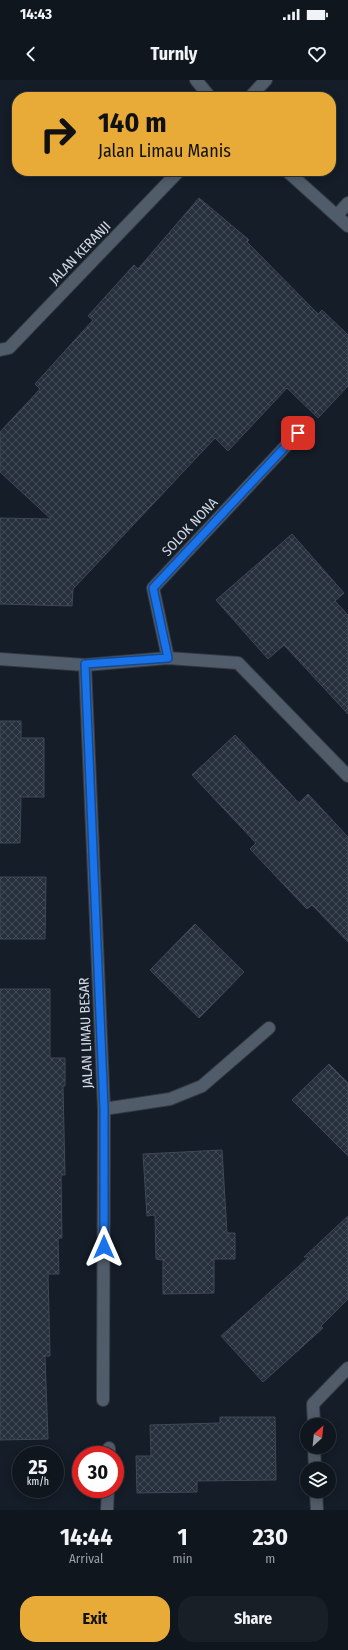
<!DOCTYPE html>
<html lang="en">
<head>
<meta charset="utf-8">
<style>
	:root { --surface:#0f161e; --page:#181f27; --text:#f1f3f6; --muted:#9b9fa4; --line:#2f353c; --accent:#e9ab38 }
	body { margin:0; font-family:"Fira Sans Condensed",sans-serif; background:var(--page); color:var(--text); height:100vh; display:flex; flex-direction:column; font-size:15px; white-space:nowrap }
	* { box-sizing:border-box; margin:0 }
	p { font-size:13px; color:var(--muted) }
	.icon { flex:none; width:22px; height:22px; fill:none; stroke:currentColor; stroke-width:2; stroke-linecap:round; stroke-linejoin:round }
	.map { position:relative; height:1430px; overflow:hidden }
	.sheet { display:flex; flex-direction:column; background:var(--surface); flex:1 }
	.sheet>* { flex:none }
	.hud { position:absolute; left:12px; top:12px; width:324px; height:84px; border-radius:16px; box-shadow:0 2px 10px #0003,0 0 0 1px var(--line); background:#e9ab38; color:#111; overflow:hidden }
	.needle { width:26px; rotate:27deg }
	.controls { position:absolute; left:300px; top:1338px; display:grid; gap:8px }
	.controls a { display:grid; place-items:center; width:36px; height:36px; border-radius:50%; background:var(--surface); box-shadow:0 2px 10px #0003,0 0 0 1px var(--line); font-size:20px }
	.speed { position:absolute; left:12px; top:1366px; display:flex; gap:8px; font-size:20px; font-weight:700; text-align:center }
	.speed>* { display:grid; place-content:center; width:52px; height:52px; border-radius:50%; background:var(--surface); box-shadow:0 2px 10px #0003,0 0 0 1px var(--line); line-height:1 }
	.speed small { font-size:10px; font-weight:400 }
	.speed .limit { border:6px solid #d22; background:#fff; color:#111 }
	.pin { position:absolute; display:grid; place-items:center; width:34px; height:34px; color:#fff; margin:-17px; border-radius:8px; box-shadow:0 2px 6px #0006 }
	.me { position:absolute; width:44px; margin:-22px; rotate:0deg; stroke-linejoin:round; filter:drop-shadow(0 0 3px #0008) }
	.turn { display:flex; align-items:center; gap:14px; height:84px; padding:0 20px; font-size:18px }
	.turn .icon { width:52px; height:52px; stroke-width:2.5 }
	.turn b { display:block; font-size:28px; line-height:34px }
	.eta { display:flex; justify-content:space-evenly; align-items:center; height:68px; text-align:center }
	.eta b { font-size:24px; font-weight:700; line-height:28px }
	.primary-button { display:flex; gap:8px; margin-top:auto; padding:8px 20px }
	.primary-button a { flex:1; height:46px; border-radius:16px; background:var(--accent); color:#111; font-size:16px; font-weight:700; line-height:46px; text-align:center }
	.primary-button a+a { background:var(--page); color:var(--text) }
	.status { display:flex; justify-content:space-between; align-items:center; height:28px; padding:0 20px; background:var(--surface); direction:ltr }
	.status svg { height:11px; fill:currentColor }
	header { display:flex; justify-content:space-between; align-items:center; height:52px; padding:0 20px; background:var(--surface); font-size:18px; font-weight:700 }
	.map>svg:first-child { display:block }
</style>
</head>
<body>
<div class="status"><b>14:43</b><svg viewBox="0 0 49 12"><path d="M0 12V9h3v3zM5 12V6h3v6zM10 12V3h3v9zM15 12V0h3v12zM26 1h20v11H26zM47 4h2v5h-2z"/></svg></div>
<header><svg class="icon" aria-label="back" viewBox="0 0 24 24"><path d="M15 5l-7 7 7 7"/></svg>Turnly<svg class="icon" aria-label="heart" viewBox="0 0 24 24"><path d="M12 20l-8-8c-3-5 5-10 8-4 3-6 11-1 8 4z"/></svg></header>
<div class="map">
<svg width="348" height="1430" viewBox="0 0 348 1430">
	<defs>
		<pattern id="building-cross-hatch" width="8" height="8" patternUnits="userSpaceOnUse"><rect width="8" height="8" fill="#26303c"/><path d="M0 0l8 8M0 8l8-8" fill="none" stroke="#454d58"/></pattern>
	</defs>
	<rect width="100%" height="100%" fill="#141d28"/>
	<path fill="url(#building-cross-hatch)" stroke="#3e4856" d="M 199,118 L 249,160 L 247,162 L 318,234 L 322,230 L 348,255 L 348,306 L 318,338 L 287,308 L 228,371 L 215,358 L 73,509 L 72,526 L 0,524 L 0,438 L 51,439 L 0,392 L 0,352 L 40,309 L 35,304 L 93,240 L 88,236 L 134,185 L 138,189 Z
		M 292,454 L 344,513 L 335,521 L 348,535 L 348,634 L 284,565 L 268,579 L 216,520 Z
		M 0,641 L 21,641 L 21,658 L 44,658 L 44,717 L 21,717 L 20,763 L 0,763 Z
		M 235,655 L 299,723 L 308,714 L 348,757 L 348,862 L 312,825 L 307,829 L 250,769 L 256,763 L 192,695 Z
		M 0,797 L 46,797 L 45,859 L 0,859 Z
		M 195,844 L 244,892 L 199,938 L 150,890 Z
		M 0,909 L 50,909 L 50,978 L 65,978 L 65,1006 L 63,1006 L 65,1095 L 61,1095 L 62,1158 L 58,1158 L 59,1194 L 48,1194 L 50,1276 L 45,1276 L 48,1359 L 0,1360 Z
		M 329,984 L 348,1003 L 348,1076 L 292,1020 Z
		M 222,1070 L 227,1153 L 235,1153 L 235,1179 L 214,1179 L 214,1213 L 163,1214 L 163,1180 L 156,1179 L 155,1135 L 147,1136 L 143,1074 Z
		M 348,1136 L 348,1219 L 321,1246 L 323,1248 L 263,1302 L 221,1256 L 309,1177 L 304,1177 Z
		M 220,1337 L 275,1337 L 276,1400 L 197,1401 L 197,1412 L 137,1413 L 136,1376 L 151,1376 L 150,1345 L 220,1343 Z"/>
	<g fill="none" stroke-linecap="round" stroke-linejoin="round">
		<defs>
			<path id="minor" d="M 196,0 L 210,17
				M 250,17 L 266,0
				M 287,91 L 348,146
				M 337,135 L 348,123
				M 0,270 L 9,268 L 179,91
				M 168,578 L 153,508 L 298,353
				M 0,579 L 85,585 L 168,578 L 238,583 L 348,696
				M 85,585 L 104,1029 L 103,1320
				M 104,1029 L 170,1019 L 202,1006 L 269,948
				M 314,1345 L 313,1324 L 348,1288
				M 314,1367 L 315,1389
				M 109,1375 L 109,1368
				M 316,1411 L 317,1430
				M 107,1430 L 108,1409"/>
		</defs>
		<use href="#minor" stroke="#343a43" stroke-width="14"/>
		<use href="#minor" stroke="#515c6a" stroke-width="12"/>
	</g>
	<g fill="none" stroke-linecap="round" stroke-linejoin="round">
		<defs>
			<path id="route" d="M 104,1167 L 104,1029 L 85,584 L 168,578 L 153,508 L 298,353"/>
		</defs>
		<use href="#route" stroke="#114b97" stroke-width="10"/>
		<use href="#route" stroke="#1a73e8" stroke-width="7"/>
	</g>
	<g text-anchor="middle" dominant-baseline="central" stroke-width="3" stroke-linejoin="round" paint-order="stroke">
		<g font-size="14" fill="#d4dae2" stroke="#141d28">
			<text transform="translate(80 173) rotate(-46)">JALAN KERANJI</text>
			<text transform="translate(190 447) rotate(-47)">SOLOK NONA</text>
			<text transform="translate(86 953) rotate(-92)">JALAN LIMAU BESAR</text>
		</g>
	</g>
</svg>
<div class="controls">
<a><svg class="needle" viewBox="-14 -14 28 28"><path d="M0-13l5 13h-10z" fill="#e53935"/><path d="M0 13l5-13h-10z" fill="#9b9fa4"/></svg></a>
<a><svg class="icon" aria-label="layers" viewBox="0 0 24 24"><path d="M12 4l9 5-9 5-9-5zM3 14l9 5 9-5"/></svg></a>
</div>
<div class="speed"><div>25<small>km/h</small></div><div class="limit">30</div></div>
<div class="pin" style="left:298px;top:353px;background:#d93025"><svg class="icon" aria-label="arrive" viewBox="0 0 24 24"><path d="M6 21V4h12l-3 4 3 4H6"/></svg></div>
<svg class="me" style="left:104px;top:1167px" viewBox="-20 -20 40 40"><path d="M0-17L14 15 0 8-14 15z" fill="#1a73e8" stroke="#fff" stroke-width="4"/></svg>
<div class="hud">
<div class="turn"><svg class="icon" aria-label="right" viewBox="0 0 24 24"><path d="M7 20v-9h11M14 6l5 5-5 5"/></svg><div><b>140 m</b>Jalan Limau Manis</div></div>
</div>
</div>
<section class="sheet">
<div class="eta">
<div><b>14:44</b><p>Arrival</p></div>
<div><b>1</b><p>min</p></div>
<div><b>230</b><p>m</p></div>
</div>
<div class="primary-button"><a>Exit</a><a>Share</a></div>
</section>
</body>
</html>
